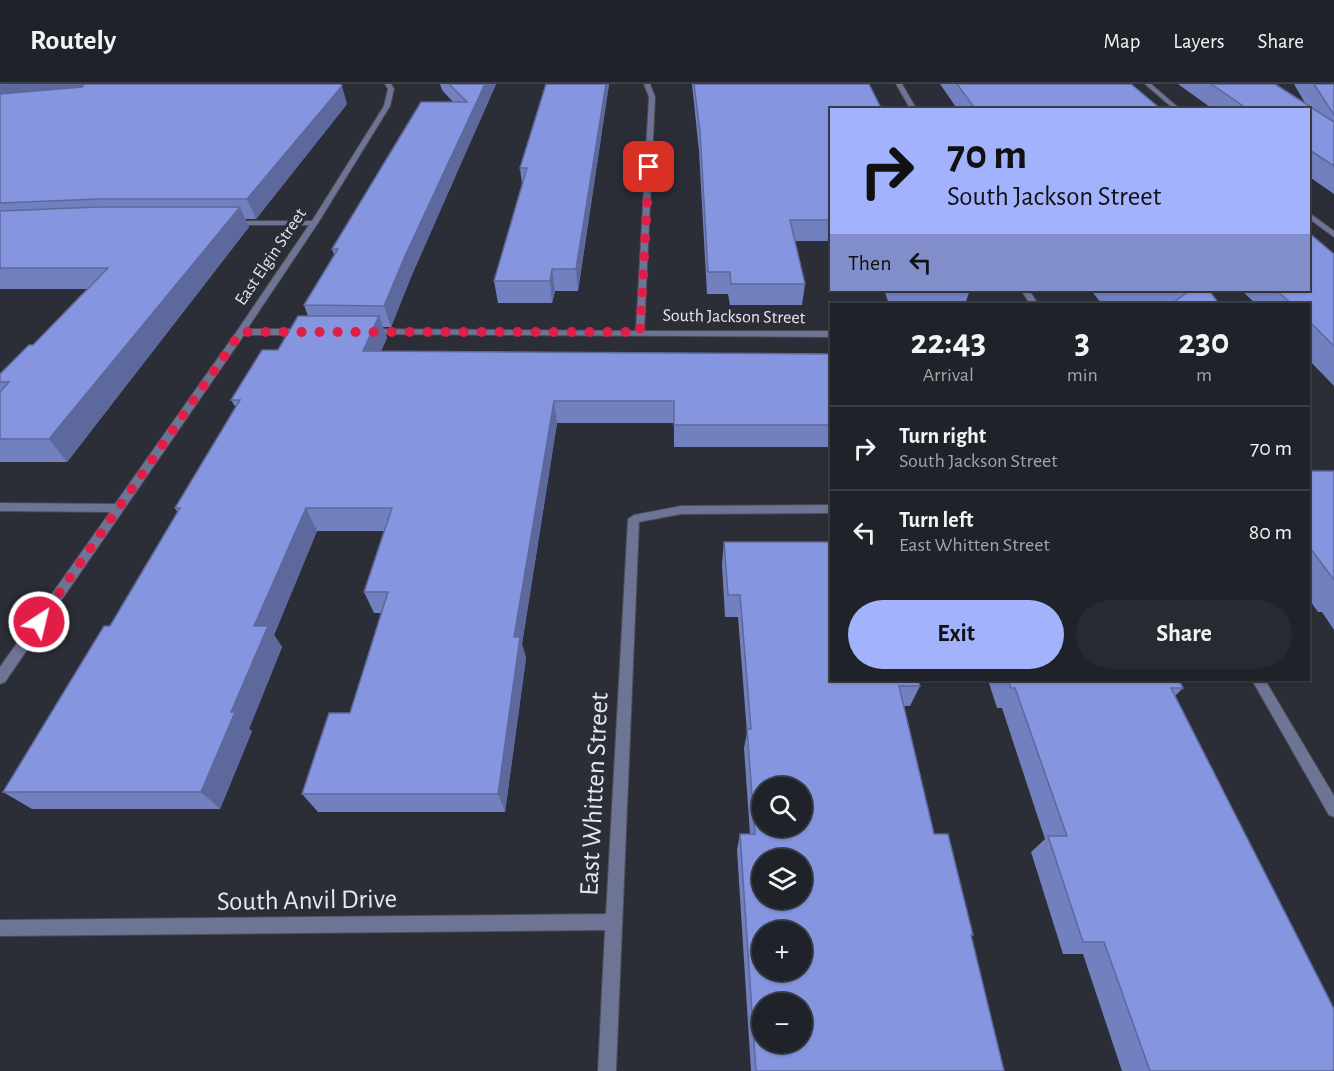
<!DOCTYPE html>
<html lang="en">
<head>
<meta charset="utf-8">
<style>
	:root { --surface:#202229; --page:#282a31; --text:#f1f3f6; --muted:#a2a4a8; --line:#3d3f46; --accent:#a2b2fd }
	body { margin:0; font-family:"Alegreya Sans",sans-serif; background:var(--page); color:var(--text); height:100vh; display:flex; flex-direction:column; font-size:22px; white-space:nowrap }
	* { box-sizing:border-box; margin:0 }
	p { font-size:20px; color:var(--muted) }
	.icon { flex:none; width:33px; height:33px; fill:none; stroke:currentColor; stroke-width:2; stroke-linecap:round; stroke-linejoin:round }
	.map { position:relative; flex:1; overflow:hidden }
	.drawer { position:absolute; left:830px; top:219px; width:480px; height:378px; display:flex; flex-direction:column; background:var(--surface); border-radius:0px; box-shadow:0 2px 4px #0004,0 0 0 2px var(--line) }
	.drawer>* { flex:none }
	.banner { position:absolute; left:830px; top:24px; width:480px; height:183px; border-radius:0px; box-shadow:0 2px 4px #0004,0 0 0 2px var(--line); background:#a2b2fd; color:#111; overflow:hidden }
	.fabs { position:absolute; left:752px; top:693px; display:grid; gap:12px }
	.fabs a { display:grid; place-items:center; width:60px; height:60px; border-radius:50%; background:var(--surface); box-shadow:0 2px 4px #0004,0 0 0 2px var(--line); font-size:30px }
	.pin { position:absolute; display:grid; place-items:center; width:51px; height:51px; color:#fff; margin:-26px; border-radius:12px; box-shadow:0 3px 9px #0006 }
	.me { position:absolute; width:66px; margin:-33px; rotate:35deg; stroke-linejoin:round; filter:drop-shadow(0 0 4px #0008) }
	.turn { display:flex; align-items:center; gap:21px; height:126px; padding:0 18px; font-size:27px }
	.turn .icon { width:78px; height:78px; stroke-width:2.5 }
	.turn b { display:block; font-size:42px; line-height:51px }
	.then { display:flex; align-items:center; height:57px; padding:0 18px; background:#0003; gap:12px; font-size:22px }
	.eta { display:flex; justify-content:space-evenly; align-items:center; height:102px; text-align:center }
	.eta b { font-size:36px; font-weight:600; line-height:42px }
	.cta { display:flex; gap:12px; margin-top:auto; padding:12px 18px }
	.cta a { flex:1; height:69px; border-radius:36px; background:var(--accent); color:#111; font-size:24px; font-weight:600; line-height:69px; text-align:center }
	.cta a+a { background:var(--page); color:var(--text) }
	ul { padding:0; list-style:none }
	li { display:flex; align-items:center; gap:18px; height:84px; padding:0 18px; border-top:2px solid var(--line) }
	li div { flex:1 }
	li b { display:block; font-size:22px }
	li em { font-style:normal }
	header { display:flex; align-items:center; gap:36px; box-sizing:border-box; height:84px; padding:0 30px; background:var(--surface); border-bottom:2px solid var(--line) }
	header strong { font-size:28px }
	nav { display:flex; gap:33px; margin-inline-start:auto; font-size:21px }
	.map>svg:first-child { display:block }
</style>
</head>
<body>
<header>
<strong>Routely</strong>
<nav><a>Map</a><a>Layers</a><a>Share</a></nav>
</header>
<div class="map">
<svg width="1334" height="987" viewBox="0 0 1334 987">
	<rect width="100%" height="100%" fill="#2b2e37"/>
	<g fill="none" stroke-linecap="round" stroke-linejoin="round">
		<defs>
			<path id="minor" d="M 385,0 L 391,0 L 394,5 L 390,22 L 318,139 L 247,245 L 303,245 L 307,248 L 303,251 L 244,251 L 5,598 L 0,600 L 0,583 L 110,428 L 0,427 L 0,419 L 115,420 L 237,247 L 309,141 L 232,141 L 228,139 L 232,137 L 312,137 L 384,22 L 388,5 Z
				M 644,0 L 650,0 L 655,13 L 644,247 L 831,247 L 831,253 L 365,250 L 364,248 L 368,245 L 636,247 L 649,13 Z
				M 896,0 L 902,0 L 917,26 L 911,26 Z
				M 1145,0 L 1151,0 L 1181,26 L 1175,26 Z
				M 1308,128 L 1334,147 L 1334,153 L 1308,134 Z
				M 1021,206 L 1029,206 L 1038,220 L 1030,220 Z
				M 831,421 L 831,429 L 681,430 L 639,438 L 616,987 L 598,987 L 605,846 L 0,852 L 0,836 L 606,830 L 628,435 L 634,431 L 681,422 Z
				M 1252,596 L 1265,596 L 1334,712 L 1334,733 L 1329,731 Z"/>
		</defs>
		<use href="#minor" stroke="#494c54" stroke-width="2"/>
		<use href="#minor" fill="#6d7494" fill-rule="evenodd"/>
	</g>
	<path fill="#7280c0" d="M 0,0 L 347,20 L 256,135 L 245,135 L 249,143 L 67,378 L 0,378 L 0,290 L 33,261 L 87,205 L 0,205 Z
		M 440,0 L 496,0 L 411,193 L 391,243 L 383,243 L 387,254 L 381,267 L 831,270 L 831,363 L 674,363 L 674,339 L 557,339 L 522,560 L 526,574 L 505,728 L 318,728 L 302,710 L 350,629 L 382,529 L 374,529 L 364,508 L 384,447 L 317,447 L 274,551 L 282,563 L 249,645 L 252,647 L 220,725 L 32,725 L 3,708 L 110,542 L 178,429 L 175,424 L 236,324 L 231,316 L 308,232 L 304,221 L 334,171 L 332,165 L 453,18 L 442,6 Z
		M 546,0 L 609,0 L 578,207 L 555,207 L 552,219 L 498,219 L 494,197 L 522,100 L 520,84 Z
		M 692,0 L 869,0 L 831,26 L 831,157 L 795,157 L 805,200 L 802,221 L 730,221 L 728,210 L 707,210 L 699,67 Z
		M 940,0 L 1131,0 L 1162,26 L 958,26 Z
		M 1178,0 L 1275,0 L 1305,19 L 1294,0 L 1334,0 L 1334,110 L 1308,92 L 1308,26 L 1214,26 Z
		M 1334,170 L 1334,302 L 1308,275 L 1308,220 L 1256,220 L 1241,206 L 1308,206 Z
		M 884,206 L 970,206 L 965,220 L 889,220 Z
		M 1091,206 L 1209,206 L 1173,219 L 1101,219 Z
		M 1308,387 L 1334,387 L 1334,546 L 1322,528 L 1318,528 L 1308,514 Z
		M 724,458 L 920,602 L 910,622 L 904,622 L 934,750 L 973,851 L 971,853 L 1004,987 L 751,987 L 737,766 L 740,750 L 750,750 L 744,664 L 747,649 L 738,533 L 725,533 L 722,480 Z
		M 988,596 L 1179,596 L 1183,604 L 1175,612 L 1334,987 L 1122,987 L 1083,870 L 1063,870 L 1031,768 L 1045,755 L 1002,624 L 997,624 Z"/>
	<path fill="#5d689c" d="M 26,0 L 86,0 L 93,13 L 0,20 L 0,2 Z
		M 485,0 L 496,0 L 411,193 L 391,243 L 384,222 L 405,172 Z
		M 606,0 L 609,0 L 578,207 L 576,185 Z
		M 342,2 L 347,20 L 256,135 L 247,115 Z
		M 240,123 L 249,143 L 67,378 L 49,355 Z
		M 552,185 L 555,207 L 552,219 L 550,197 Z
		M 379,232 L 387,254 L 371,289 L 363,267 Z
		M 554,317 L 557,339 L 522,560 L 526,574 L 505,728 L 498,710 L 514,553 Z
		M 306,424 L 317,447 L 274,551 L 282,563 L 249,645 L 252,647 L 220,725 L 201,708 L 231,628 L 254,542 Z"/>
	<path fill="#8595df" stroke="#5d689c" stroke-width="1.5" fill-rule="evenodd" d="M 0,0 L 26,0 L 0,2 Z
		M 84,0 L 341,0 L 342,2 L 247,115 L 99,115 L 0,119 L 0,10 L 82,3 Z
		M 449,0 L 485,0 L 405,172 L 384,222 L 304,221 L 338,165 L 332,165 L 421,18 L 467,18 Z
		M 546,0 L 606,0 L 576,185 L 552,185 L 550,197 L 494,197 L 527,84 L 520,84 Z
		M 694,0 L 869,0 L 882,26 L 831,26 L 831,136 L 790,136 L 805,200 L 731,200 L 730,188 L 708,188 L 700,48 Z
		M 957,0 L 1131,0 L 1162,26 L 976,26 Z
		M 1211,0 L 1275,0 L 1334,38 L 1334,82 L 1308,65 L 1308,26 L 1249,26 Z
		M 1314,0 L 1334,0 L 1334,31 Z
		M 99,123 L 240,123 L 49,355 L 0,355 L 0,308 L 9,298 L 0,298 L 0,290 L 29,261 L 33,261 L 108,184 L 0,184 L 0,127 Z
		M 1308,148 L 1334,170 L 1334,262 L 1308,236 L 1308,220 L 1292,220 L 1276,206 L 1308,206 Z
		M 1191,206 L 1209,206 L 1219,220 L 1171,220 Z
		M 298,232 L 379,232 L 363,267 L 831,270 L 831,341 L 674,341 L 674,317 L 554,317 L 514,553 L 520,553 L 498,710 L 302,710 L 329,629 L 350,629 L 388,508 L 364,508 L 392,424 L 306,424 L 254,542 L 268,542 L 231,628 L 235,628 L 201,708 L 3,708 L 104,542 L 110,542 L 180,424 L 175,424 L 240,316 L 231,316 L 262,266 L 278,266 Z
		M 1308,387 L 1334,387 L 1334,496 L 1308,461 Z
		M 724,458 L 831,458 L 831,596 L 918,596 L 920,602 L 899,602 L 934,750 L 948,750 L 973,851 L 971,851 L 1004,987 L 756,987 L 740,750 L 755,750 L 747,645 L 751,645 L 740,511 L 728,511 ZM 762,704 L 801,704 L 801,742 L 762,742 ZM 762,776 L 801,776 L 801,814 L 762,814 ZM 762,848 L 801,848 L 801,886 L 762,886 ZM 762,920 L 801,920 L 801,958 L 762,958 Z
		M 1008,596 L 1179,596 L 1183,604 L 1171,604 L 1334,925 L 1334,987 L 1150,987 L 1104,858 L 1083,858 L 1048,752 L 1067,752 L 1015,604 L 1011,604 Z"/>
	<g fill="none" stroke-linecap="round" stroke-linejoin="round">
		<path stroke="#e11d48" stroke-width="10" stroke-dasharray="0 18" d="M 39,538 L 241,248 L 640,248 L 649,83"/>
	</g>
	<g text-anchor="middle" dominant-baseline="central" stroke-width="6" stroke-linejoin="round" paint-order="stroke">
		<g font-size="18" fill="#e5e7ed" stroke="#2b2e37">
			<text transform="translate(271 173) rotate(-56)">East Elgin Street</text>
			<text transform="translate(734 233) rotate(1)">South Jackson Street</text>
		</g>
		<g font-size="27" fill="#e5e7ed" stroke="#2b2e37">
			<text transform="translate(594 710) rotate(-87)">East Whitten Street</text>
			<text transform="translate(307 816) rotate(-1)">South Anvil Drive</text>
		</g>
	</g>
</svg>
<div class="fabs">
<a><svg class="icon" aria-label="search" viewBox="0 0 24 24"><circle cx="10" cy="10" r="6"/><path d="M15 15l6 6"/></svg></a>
<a><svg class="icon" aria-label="layers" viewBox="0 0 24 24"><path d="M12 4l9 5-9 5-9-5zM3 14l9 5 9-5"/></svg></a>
<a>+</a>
<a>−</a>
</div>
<div class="pin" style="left:649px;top:83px;background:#d93025"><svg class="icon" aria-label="arrive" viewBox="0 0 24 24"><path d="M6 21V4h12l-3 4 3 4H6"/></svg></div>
<svg class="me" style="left:39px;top:538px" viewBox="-20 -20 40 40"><circle r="17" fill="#e11d48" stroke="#fff" stroke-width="3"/><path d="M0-11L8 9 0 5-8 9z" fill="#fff"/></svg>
<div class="banner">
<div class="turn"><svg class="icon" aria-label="right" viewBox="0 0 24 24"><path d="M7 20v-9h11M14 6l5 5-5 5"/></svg><div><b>70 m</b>South Jackson Street</div></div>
<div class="then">Then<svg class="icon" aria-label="left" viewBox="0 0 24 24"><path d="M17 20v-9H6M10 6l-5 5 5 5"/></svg></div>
</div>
<section class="drawer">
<div class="eta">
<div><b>22:43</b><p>Arrival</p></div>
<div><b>3</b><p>min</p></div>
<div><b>230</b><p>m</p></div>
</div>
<ul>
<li><svg class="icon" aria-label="right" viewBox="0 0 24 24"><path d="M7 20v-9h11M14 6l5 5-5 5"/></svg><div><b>Turn right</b><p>South Jackson Street</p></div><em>70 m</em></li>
<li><svg class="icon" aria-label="left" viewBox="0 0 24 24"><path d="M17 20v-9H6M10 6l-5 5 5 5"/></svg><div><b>Turn left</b><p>East Whitten Street</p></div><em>80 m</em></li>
</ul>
<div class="cta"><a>Exit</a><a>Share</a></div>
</section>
</div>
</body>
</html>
